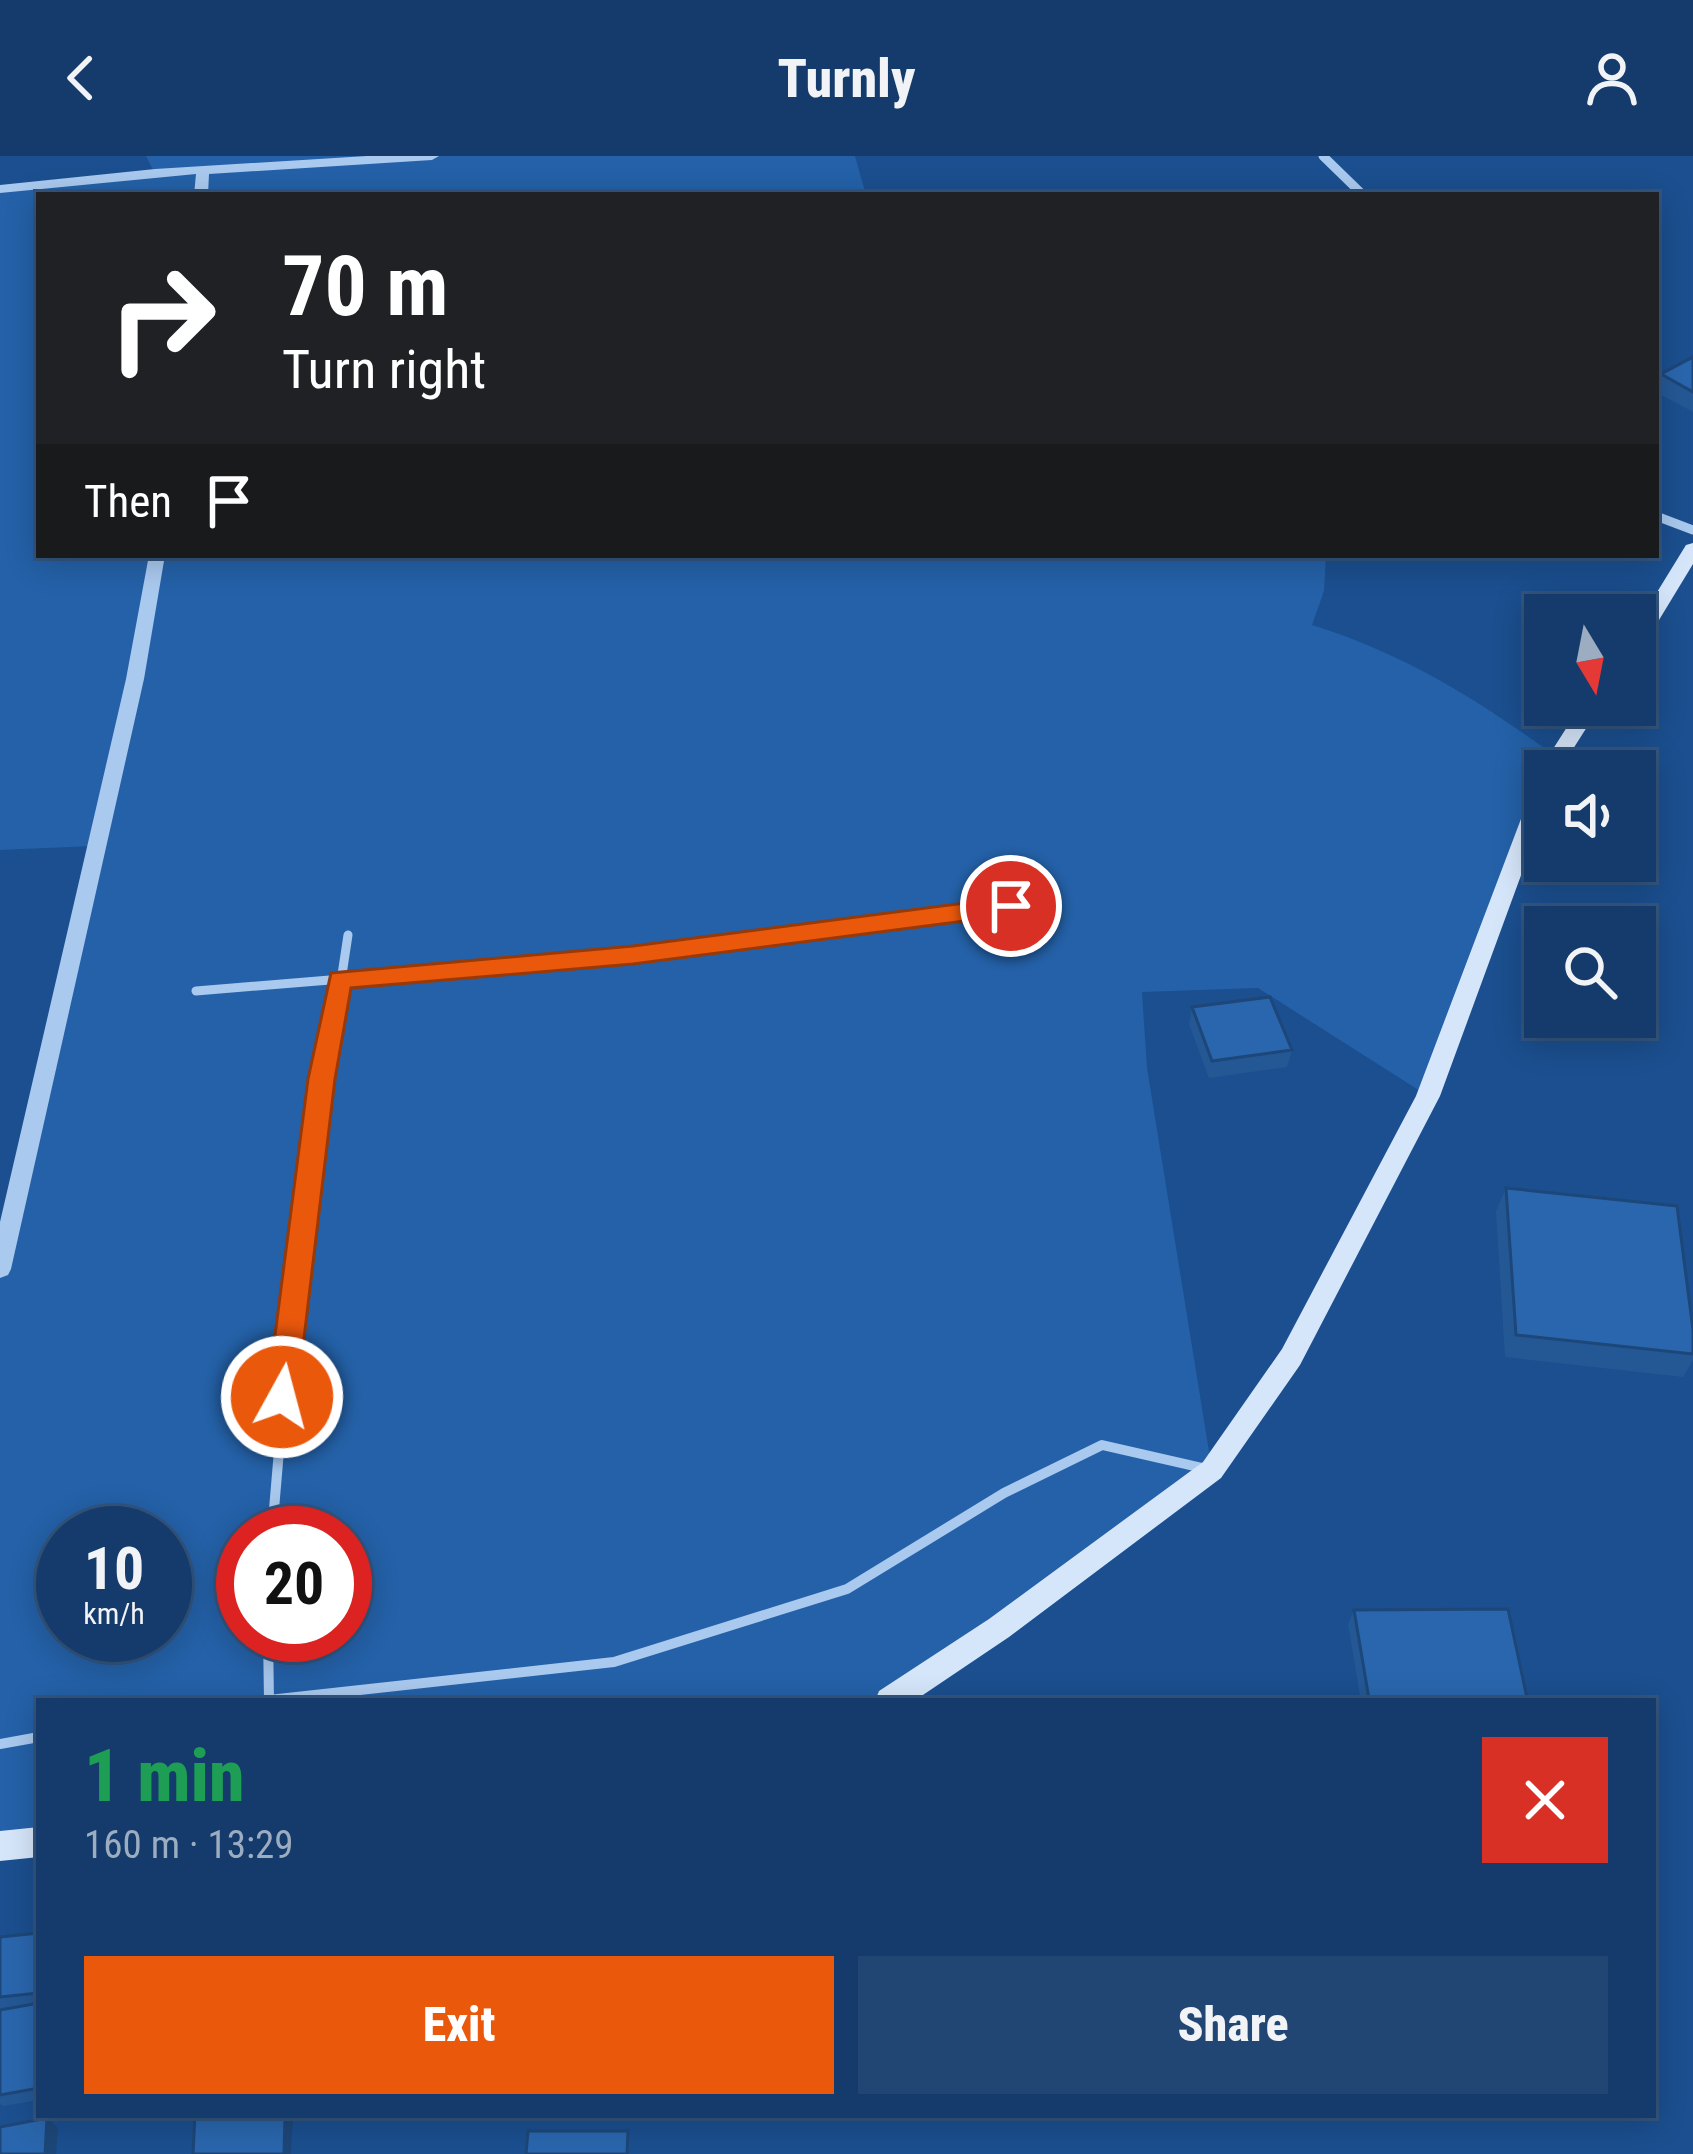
<!DOCTYPE html>
<html lang="en">
<head>
<meta charset="utf-8">
<style>
	:root { --surface:#143b6b; --page:#214673; --text:#f1f3f6; --muted:#9dadc1; --line:#33557e; --accent:#ea580c }
	body { margin:0; font-family:"Roboto Condensed",sans-serif; background:var(--page); color:var(--text); height:100vh; display:flex; flex-direction:column; font-size:45px; white-space:nowrap }
	* { box-sizing:border-box; margin:0 }
	p { font-size:39px; color:var(--muted) }
	.icon { flex:none; width:66px; height:66px; fill:none; stroke:currentColor; stroke-width:2; stroke-linecap:round; stroke-linejoin:round }
	.map { position:relative; flex:1; overflow:hidden }
	.panel { position:absolute; left:36px; top:1542px; width:1620px; height:420px; display:flex; flex-direction:column; background:var(--surface); border-radius:0px; box-shadow:0 6px 30px #0003,0 0 0 3px var(--line) }
	.panel>* { flex:none }
	.banner { position:absolute; left:36px; top:36px; width:1623px; height:366px; border-radius:0px; box-shadow:0 6px 30px #0003,0 0 0 3px var(--line); background:#202124; color:#fff; overflow:hidden }
	.needle { width:78px; rotate:170deg }
	.buttons { position:absolute; left:1524px; top:438px; display:grid; gap:24px }
	.buttons a { display:grid; place-items:center; width:132px; height:132px; border-radius:0px; background:var(--surface); box-shadow:0 6px 30px #0003,0 0 0 3px var(--line); font-size:60px }
	.speed { position:absolute; left:36px; top:1350px; display:flex; gap:24px; font-size:60px; font-weight:700; text-align:center }
	.speed>* { display:grid; place-content:center; width:156px; height:156px; border-radius:50%; background:var(--surface); box-shadow:0 6px 30px #0003,0 0 0 3px var(--line); line-height:1 }
	.speed small { font-size:30px; font-weight:400 }
	.speed .limit { border:18px solid #d22; background:#fff; color:#111 }
	.pin { position:absolute; display:grid; place-items:center; width:102px; height:102px; color:#fff; margin:-51px; border:6px solid #fff; border-radius:50%; box-shadow:0 3px 12px #0007 }
	.me { position:absolute; width:132px; margin:-66px; rotate:7deg; stroke-linejoin:round; filter:drop-shadow(0 0 9px #0008) }
	.turn { display:flex; align-items:center; gap:42px; height:252px; padding:0 48px; font-size:54px }
	.turn .icon { width:156px; height:156px; stroke-width:2.5 }
	.turn b { display:block; font-size:84px; line-height:102px }
	.then { display:flex; align-items:center; height:114px; padding:0 48px; background:#0003; gap:24px; font-size:45px }
	.round { display:grid; place-items:center; flex:none; width:126px; height:126px; border-radius:0px; background:var(--page) }
	.summary { display:flex; align-items:center; justify-content:space-between; height:204px; padding:0 48px }
	h1 { font-size:72px; font-weight:800; line-height:90px; color:#1e9e55 }
	.button { display:flex; gap:24px; margin-top:auto; padding:24px 48px }
	.button a { flex:1; height:138px; border-radius:0px; background:var(--accent); color:#fff; font-size:48px; font-weight:800; line-height:138px; text-align:center }
	.button a+a { background:var(--page); color:var(--text) }
	header { display:flex; justify-content:space-between; align-items:center; height:156px; padding:0 48px; background:var(--surface); font-size:54px; font-weight:800 }
	.map>svg:first-child { display:block }
</style>
</head>
<body>
<header><svg class="icon" aria-label="back" viewBox="0 0 24 24"><path d="M15 5l-7 7 7 7"/></svg>Turnly<svg class="icon" aria-label="person" viewBox="0 0 24 24"><circle cx="12" cy="8" r="4"/><path d="M4 21q1-7 8-7t8 7"/></svg></header>
<div class="map">
<svg width="1693" height="1998" viewBox="0 0 1693 1998">
	<rect width="100%" height="100%" fill="#1b4f8f"/>
	<path fill="#2461a8" fill-rule="evenodd" d="M 146,0 L 855,0 L 866,39 L 39,39 L 39,399 L 1326,399 L 1324,435 L 1312,469 C 1403,497 1479,544 1555,600 L 1428,940 L 1258,832 L 1142,836 L 1147,912 L 1212,1314 L 890,1545 L 39,1545 L 39,1686 L 0,1690 L 0,1098 L 92,690 L 0,694 L 0,33 L 154,16 ZM 63,1377 L 165,1377 L 165,1479 L 63,1479 ZM 243,1377 L 345,1377 L 345,1479 L 243,1479 Z"/>
	<g fill="none" stroke-linecap="round" stroke-linejoin="round">
		<path stroke="#a9c9ee" stroke-width="9" d="M 196,835 L 633,799 L 1011,750
			M 291,1156 L 348,779"/>
		<path stroke="#a9c9ee" stroke-width="10" d="M 272,1377 L 291,1153
			M 269,1544 L 614,1506 L 847,1433 L 1004,1337 L 1102,1289 L 1207,1313
			M 259,1545 L 269,1544 L 268,1479
			M 0,1588 L 39,1581"/>
		<path stroke="#a9c9ee" stroke-width="9" d="M 1323,0 L 1363,39
			M 1656,360 L 1693,374"/>
		<path fill="#a9c9ee" fill-rule="evenodd" d="M 367,0 L 439,0 L 432,4 L 209,18 L 208,39 L 194,39 L 196,18 L 0,37 L 0,29 L 155,13 Z
			M 149,399 L 165,399 L 144,523 L 11,1113 L 8,1119 L 0,1122 L 0,1066 L 126,523 Z"/>
		<path fill="#d6e6fa" fill-rule="evenodd" d="M 1693,387 L 1693,408 L 1642,492 L 1635,494 L 1635,472 L 1686,389 Z
			M 1581,549 L 1601,549 L 1559,615 L 1545,615 L 1545,654 L 1440,940 L 1300,1209 L 1221,1322 L 1009,1481 L 914,1545 L 875,1545 L 879,1535 L 989,1463 L 1203,1306 L 1282,1193 L 1416,940 L 1535,626 L 1542,620 L 1539,615 Z
			M 39,1671 L 39,1701 L 0,1705 L 0,1675 Z"/>
	</g>
	<path fill="#245895" d="M 1693,201 L 1693,256 L 1656,236 L 1661,218 Z
		M 1192,851 L 1292,894 L 1287,911 L 1209,922 L 1189,868 Z
		M 1506,1032 L 1693,1174 L 1693,1204 L 1683,1221 L 1505,1201 L 1496,1055 Z
		M 1354,1454 L 1527,1542 L 1525,1545 L 1361,1545 L 1348,1468 Z
		M 39,1777 L 39,1944 L 3,1950 L 0,1948 L 0,1854 L 22,1850 L 0,1852 L 0,1781 Z"/>
	<path fill="#1d4779" d="M 285,1959 L 293,1959 L 291,1998 L 284,1998 Z
		M 47,1962 L 58,1972 L 56,1998 L 45,1998 Z"/>
	<path fill="#2a66ad" stroke="#1d4779" stroke-width="3" d="M 1693,201 L 1693,236 L 1661,218 Z
		M 1270,841 L 1292,894 L 1212,905 L 1192,851 Z
		M 1506,1032 L 1677,1050 L 1693,1174 L 1693,1198 L 1516,1179 Z
		M 1508,1453 L 1527,1542 L 1369,1543 L 1354,1454 Z
		M 39,1777 L 39,1837 L 0,1841 L 0,1781 Z
		M 39,1847 L 39,1932 L 0,1939 L 0,1854 Z
		M 195,1959 L 285,1959 L 284,1998 L 193,1998 Z
		M 47,1962 L 45,1998 L 0,1998 L 0,1971 Z
		M 528,1975 L 628,1975 L 627,1998 L 526,1998 Z"/>
	<path fill="#ea580c" stroke="#983908" stroke-width="3" d="M 1011,741 L 1024,750 L 1011,759 L 633,808 L 351,832 L 335,923 L 297,1241 L 293,1250 L 272,1250 L 267,1241 L 308,923 L 331,817 L 633,790 Z"/>
</svg>
<div class="buttons">
<a><svg class="needle" viewBox="-14 -14 28 28"><path d="M0-13l5 13h-10z" fill="#e53935"/><path d="M0 13l5-13h-10z" fill="#9dadc1"/></svg></a>
<a><svg class="icon" aria-label="sound" viewBox="0 0 24 24"><path d="M4 9h4l5-4v14l-5-4H4zM17 9q2 3 0 6"/></svg></a>
<a><svg class="icon" aria-label="search" viewBox="0 0 24 24"><circle cx="10" cy="10" r="6"/><path d="M15 15l6 6"/></svg></a>
</div>
<div class="speed"><div>10<small>km/h</small></div><div class="limit">20</div></div>
<div class="pin" style="left:1011px;top:750px;background:#d93025"><svg class="icon" aria-label="arrive" viewBox="0 0 24 24"><path d="M6 21V4h12l-3 4 3 4H6"/></svg></div>
<svg class="me" style="left:282px;top:1241px" viewBox="-20 -20 40 40"><circle r="17" fill="#ea580c" stroke="#fff" stroke-width="3"/><path d="M0-11L8 9 0 5-8 9z" fill="#fff"/></svg>
<div class="banner">
<div class="turn"><svg class="icon" aria-label="right" viewBox="0 0 24 24"><path d="M7 20v-9h11M14 6l5 5-5 5"/></svg><div><b>70 m</b>Turn right</div></div>
<div class="then">Then<svg class="icon" aria-label="arrive" viewBox="0 0 24 24"><path d="M6 21V4h12l-3 4 3 4H6"/></svg></div>
</div>
<section class="panel">
<div class="summary"><div><h1>1 min</h1><p>160 m · 13:29</p></div><a class="round" style="background:#d93025;color:#fff"><svg class="icon" aria-label="close" viewBox="0 0 24 24"><path d="M6 6l12 12M18 6L6 18"/></svg></a></div>
<div class="button"><a>Exit</a><a>Share</a></div>
</section>
</div>
</body>
</html>
